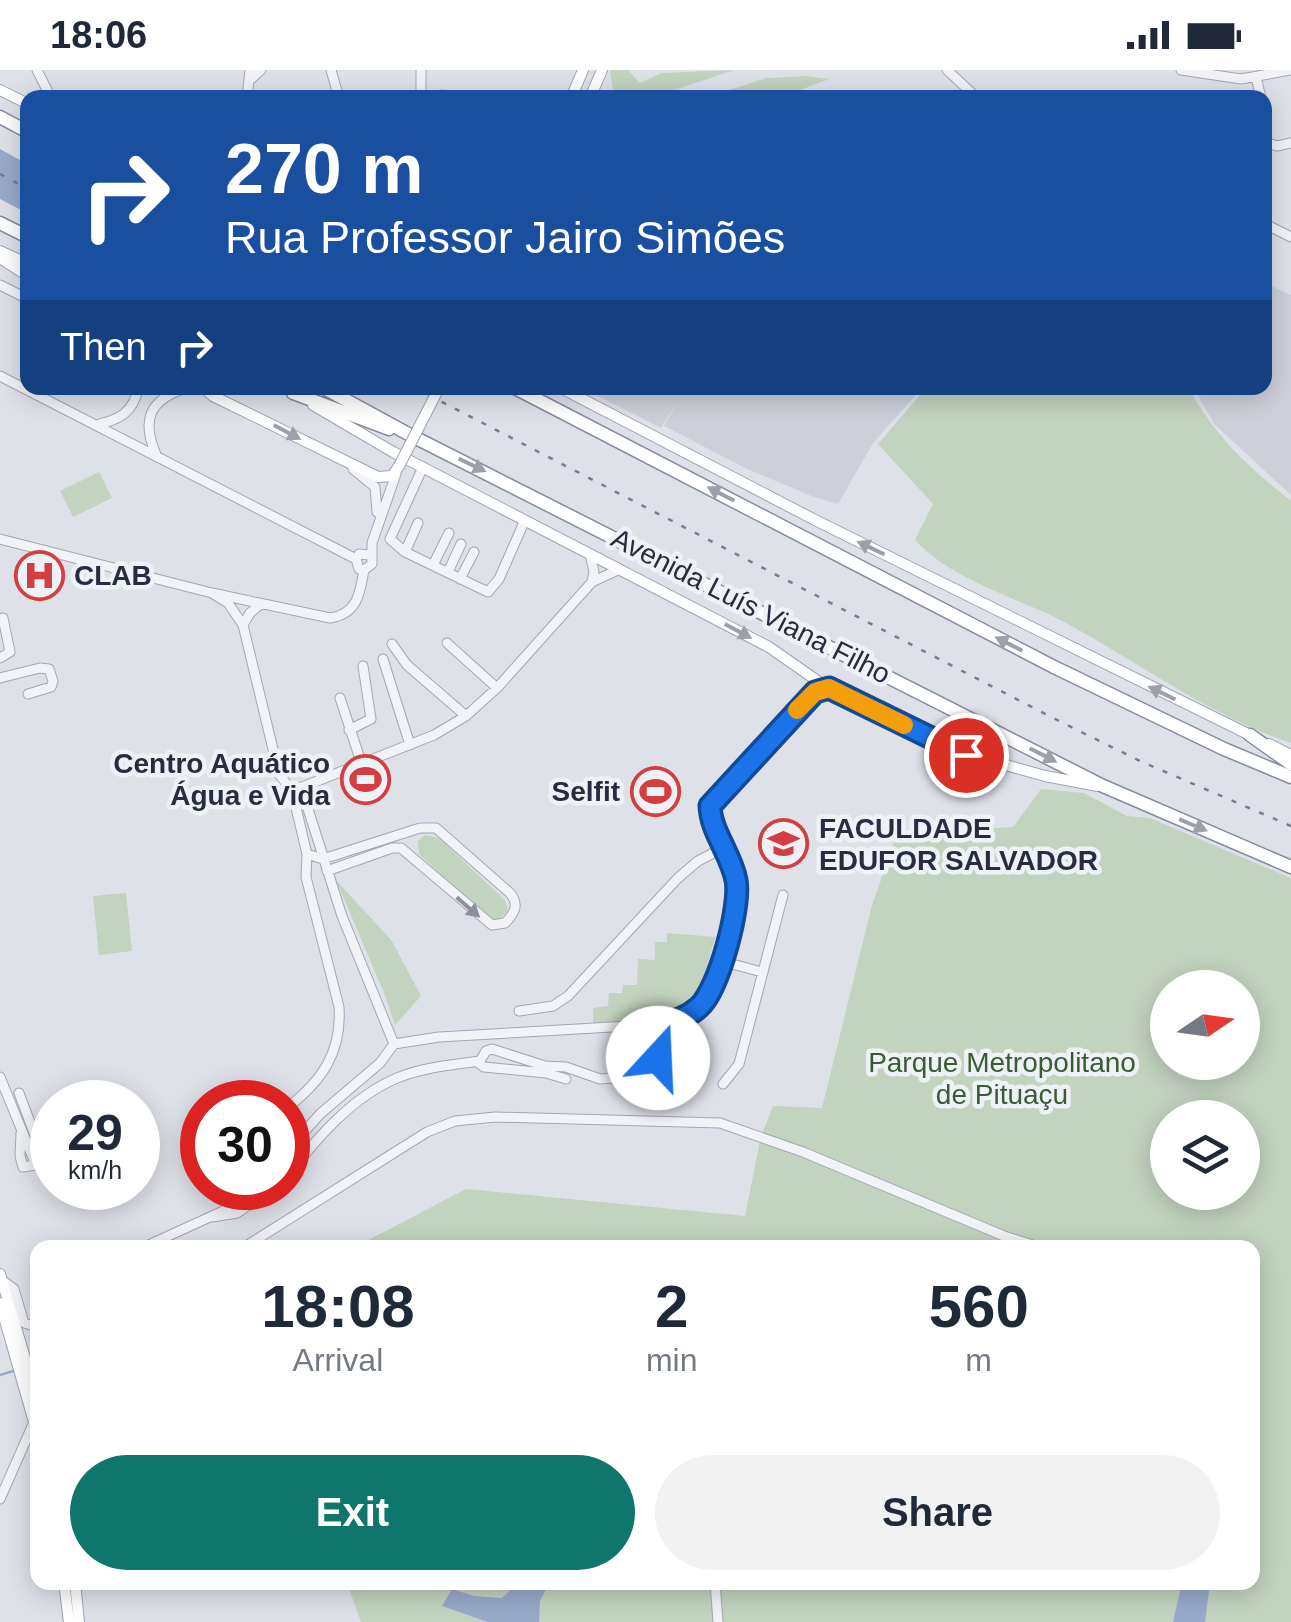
<!DOCTYPE html>
<html lang="en">
<head>
<meta charset="utf-8">
<style>
	:root { --surface:#fff; --page:#f2f2f3; --text:#1f2937; --muted:#747a83; --accent:#0f766e }
	body { margin:0; font-family:Helvetica,sans-serif; background:var(--page); color:var(--text); height:100vh; display:flex; flex-direction:column; font-size:38px; white-space:nowrap }
	* { box-sizing:border-box; margin:0 }
	p { font-size:32px; color:var(--muted) }
	.icon { flex:none; width:55px; height:55px; fill:none; stroke:currentColor; stroke-width:2; stroke-linecap:round; stroke-linejoin:round }
	.map { position:relative; flex:1; overflow:hidden }
	.drawer { position:absolute; left:30px; top:1170px; width:1230px; height:350px; display:flex; flex-direction:column; background:var(--surface); border-radius:20px; box-shadow:0 5px 25px #0003 }
	.drawer>* { flex:none }
	.hud { position:absolute; left:20px; top:20px; width:1252px; height:305px; border-radius:20px; box-shadow:0 5px 25px #0003; background:#1a4fa0; color:#fff; overflow:hidden }
	.needle { width:65px; rotate:77deg }
	.fabs { position:absolute; left:1150px; top:900px; display:grid; gap:20px }
	.fabs a { display:grid; place-items:center; width:110px; height:110px; border-radius:50%; background:var(--surface); box-shadow:0 5px 25px #0003; font-size:50px }
	.speed { position:absolute; left:30px; top:1010px; display:flex; gap:20px; font-size:50px; font-weight:700; text-align:center }
	.speed>* { display:grid; place-content:center; width:130px; height:130px; border-radius:50%; background:var(--surface); box-shadow:0 5px 25px #0003; line-height:1 }
	.speed small { font-size:25px; font-weight:400 }
	.speed .limit { border:15px solid #d22; background:#fff; color:#111 }
	.pin { position:absolute; display:grid; place-items:center; width:85px; height:85px; color:#fff; margin:-42px; border:5px solid #fff; border-radius:50%; box-shadow:0 2px 10px #0007 }
	.me { position:absolute; width:110px; margin:-55px; rotate:20deg; stroke-linejoin:round; filter:drop-shadow(0 0 8px #0008) }
	.turn { display:flex; align-items:center; gap:35px; height:210px; padding:0 40px; font-size:45px }
	.turn .icon { width:130px; height:130px; stroke-width:2.5 }
	.turn b { display:block; font-size:70px; line-height:85px }
	.then { display:flex; align-items:center; height:95px; padding:0 40px; background:#0003; gap:20px; font-size:38px }
	.eta { display:flex; justify-content:space-evenly; align-items:center; height:170px; text-align:center }
	.eta b { font-size:60px; font-weight:800; line-height:70px }
	.cta { display:flex; gap:20px; margin-top:auto; padding:20px 40px }
	.cta a { flex:1; height:115px; border-radius:60px; background:var(--accent); color:#fff; font-size:40px; font-weight:800; line-height:115px; text-align:center }
	.cta a+a { background:var(--page); color:var(--text) }
	.status { display:flex; justify-content:space-between; align-items:center; height:70px; padding:0 50px; background:var(--surface); direction:ltr }
	.status svg { height:28px; fill:currentColor }
	.map>svg:first-child { display:block }
</style>
</head>
<body>
<div class="status"><b>18:06</b><svg viewBox="0 0 49 12"><path d="M0 12V9h3v3zM5 12V6h3v6zM10 12V3h3v9zM15 12V0h3v12zM26 1h20v11H26zM47 4h2v5h-2z"/></svg></div>
<div class="map">
<svg width="1291" height="1552" viewBox="0 0 1291 1552">
	<rect width="100%" height="100%" fill="#dfe1e9"/>
	<path fill="#cdd0db" d="M 1265,213 L 1291,225 L 1291,425 L 1214,354 L 1194,318 L 1265,318 Z
		M 582,318 L 922,318 L 873,373 L 838,434 L 814,427 L 747,399 L 664,356 L 679,329 L 661,358 Z"/>
	<path fill="#c2d3bf" fill-rule="evenodd" d="M 610,0 L 628,0 L 640,13 L 661,3 L 734,0 L 654,27 L 614,27 Z
		M 805,6 L 829,9 L 782,27 L 707,27 L 767,8 Z
		M 926,318 L 1188,318 C 1218,369 1245,394 1291,431 L 1291,673 C 1209,645 1143,595 1068,554 C 1018,527 954,512 915,470 L 933,434 L 878,374 Z
		M 99,402 L 112,428 L 73,447 L 60,421 Z
		M 1041,719 L 1084,723 L 1127,746 L 1150,748 L 1291,808 L 1291,1552 L 361,1552 L 347,1513 L 1252,1512 L 1252,1178 L 355,1177 L 466,1119 L 745,1146 L 761,1066 L 773,1036 L 822,1038 L 872,835 L 897,765 L 1013,757 ZM 1168,918 L 1242,918 L 1242,992 L 1168,992 ZM 1168,1048 L 1242,1048 L 1242,1122 L 1168,1122 Z
		M 425,765 L 439,768 L 505,830 L 508,841 L 500,849 L 489,849 L 419,784 L 418,771 Z
		M 336,810 L 392,871 L 421,926 L 395,955 L 384,923 Z
		M 126,823 L 132,881 L 99,885 L 93,826 Z
		M 667,863 L 715,867 C 693,956 677,946 593,954 L 593,938 L 608,936 L 609,923 L 622,923 L 623,915 L 637,915 L 638,889 L 655,890 L 655,872 L 667,872 Z"/>
	<path fill="#98aaca" d="M 0,79 L 27,94 L 27,143 L 0,129 Z
		M 518,1512 L 549,1513 L 540,1531 L 539,1552 L 488,1552 L 442,1536 L 452,1519 L 474,1526 L 502,1528 Z
		M 1182,1513 L 1210,1513 L 1205,1552 L 1173,1552 Z"/>
	<g fill="none" stroke-linecap="round" stroke-linejoin="round">
		<path stroke="#98aaca" stroke-width="2.5" d="M 0,1305 L 13,1301"/>
		<defs>
			<path id="minor" d="M 37,0 L 51,28
				M 331,0 L 339,28
				M 947,0 L 977,28
				M 1181,0 L 1241,9 L 1291,0
				M 1256,7 L 1261,28
				M 250,10 L 261,0
				M 441,25 L 484,28
				M 247,28 L 250,0
				M 421,28 L 421,0
				M 1265,72 L 1277,76 L 1291,73
				M 1265,154 L 1291,167
				M 0,215 L 28,229
				M 0,306 L 356,489
				M 96,355 C 119,350 134,342 138,318
				M 157,387 C 141,351 148,330 186,318
				M 423,397 L 390,469 L 405,482 L 488,522 L 499,509 L 525,450
				M 353,399 L 375,417 L 377,442
				M 0,469 L 212,523 L 330,548 C 357,544 360,524 364,500
				M 405,482 L 418,453
				M 590,484 L 594,502 L 592,512
				M 369,485 L 359,484 L 356,489 L 359,499 L 364,500 L 372,494 L 372,473 L 396,404
				M 433,495 L 449,463
				M 448,502 L 461,474
				M 460,509 L 474,482
				M 212,523 L 228,533 L 243,555 L 279,704 L 292,721 L 307,784 L 306,807 L 339,937 C 342,982 322,1011 288,1037
				M 243,555 L 250,543 L 261,534
				M 447,573 L 497,618
				M 392,574 L 407,595 L 466,646
				M 0,588 L 10,582 L 3,548
				M 383,589 L 410,675
				M 0,608 L 40,598 L 49,599 L 53,611 L 51,617 L 28,624
				M 340,628 L 361,692
				M 349,660 L 371,649 L 363,596
				M 301,717 L 342,846 L 394,974
				M 292,721 L 434,665 L 466,646 L 497,618 L 592,512 L 620,499
				M 307,784 L 323,789 L 420,758 L 436,758 L 510,823 C 520,835 514,844 505,853 L 492,855 L 401,778 L 392,778 L 327,801
				M 721,891 L 762,902
				M 519,941 L 553,936 L 568,926 L 678,808 L 698,791 L 723,778
				M 394,974 L 439,967 L 664,954 L 698,938 L 708,927 L 721,891 L 736,831 L 736,808 L 712,750 L 711,733 L 811,626 L 818,620 L 829,619
				M 477,992 L 484,997 L 546,1003 L 566,1009
				M 0,1007 L 36,1095 L 23,1097 L 20,1086 L 21,1063
				M 723,1014 L 739,994 L 783,825
				M 19,1023 L 42,1084 L 36,1095
				M 288,1080 L 320,1044 L 380,993 L 394,974
				M 200,1088 L 202,1087
				M 288,1105 C 317,1068 352,1027 397,1008 C 424,997 452,995 480,991 L 486,981 L 492,979 L 545,996 L 566,997 L 600,1009 L 653,1005 L 658,996 L 655,955
				M 212,1147 L 237,1143 L 274,1118
				M 142,1178 L 223,1141 L 253,1118
				M 243,1178 L 427,1062 L 455,1051 L 495,1047 L 720,1053 L 803,1082 L 1004,1166 L 1042,1178
				M 2,1210 L 14,1219 L 24,1253 L 38,1257
				M 0,1429 L 34,1352
				M 715,1512 L 718,1552"/>
			<path id="major" d="M 0,20 L 28,34
				M 571,28 L 583,0
				M 590,28 L 602,0
				M 0,181 L 28,194
				M 0,188 L 28,206
				M 204,318 L 213,326 L 378,407 L 392,406 L 399,396
				M 561,318 L 817,451 L 1254,667
				M 313,335 L 393,382 L 769,577 L 829,619 L 956,681 L 1045,706 L 1098,716
				M 1269,674 L 1291,685
				M 0,1204 L 38,1332
				M 0,1233 L 38,1366
				M 64,1512 L 69,1552
				M 75,1512 L 79,1552"/>
			<path id="highway" d="M 0,47 L 28,62
				M 0,153 L 28,167
				M 324,318 L 412,366 L 1103,716 L 1291,797
				M 515,318 L 1054,597 L 1224,679 L 1291,707
				M 293,323 L 389,359
				M 1250,665 L 1291,694"/>
		</defs>
		<use href="#minor" stroke="#a4a7b3" stroke-width="11"/>
		<use href="#major" stroke="#9da4b5" stroke-width="12"/>
		<use href="#highway" stroke="#858ca0" stroke-width="15"/>
		<use href="#minor" stroke="#f2f3f7" stroke-width="9"/>
		<use href="#major" stroke="#fff" stroke-width="10"/>
		<use href="#highway" stroke="#fff" stroke-width="12"/>
		<path stroke="#777e93" stroke-width="2.5" stroke-dasharray="5 10" stroke-linecap="butt" d="M 0,104 L 28,119
			M 415,318 L 1057,650 L 1140,691 L 1291,756"/>
		<defs>
			<path id="major-bridge" d="M 399,396 L 439,318"/>
		</defs>
		<use href="#major-bridge" stroke="#9da4b5" stroke-width="12" stroke-linecap="butt"/>
		<use href="#major-bridge" stroke="#fff" stroke-width="10"/>
	</g>
	<defs><path id="oneway-solid" d="M-6-.8H1V-3.2L6.5 0L1 3.2V.8H-6Z" transform="scale(2.5)"/></defs>
	<g fill="#9ea0a9">
		<use href="#oneway-solid" transform="translate(287 362) rotate(28)"/>
		<use href="#oneway-solid" transform="translate(472 395) rotate(26)"/>
		<use href="#oneway-solid" transform="translate(721 424) rotate(-153)"/>
		<use href="#oneway-solid" transform="translate(871 478) rotate(-154)"/>
		<use href="#oneway-solid" transform="translate(738 561) rotate(28)"/>
		<use href="#oneway-solid" transform="translate(1009 574) rotate(-153)"/>
		<use href="#oneway-solid" transform="translate(1162 623) rotate(-154)"/>
		<use href="#oneway-solid" transform="translate(1043 685) rotate(27)"/>
		<use href="#oneway-solid" transform="translate(1193 755) rotate(23)"/>
	</g>
	<use fill="#8c909c" href="#oneway-solid" transform="translate(468 837) rotate(41)"/>
	<g fill="none" stroke-linecap="round" stroke-linejoin="round">
		<defs>
			<path id="route" d="M 658,988 L 656,955 C 671,953 687,948 699,937 C 719,919 741,836 736,810 C 731,784 711,762 710,736 L 815,622 L 829,618 L 966,685"/>
		</defs>
		<use href="#route" stroke="#114b97" stroke-width="25"/>
		<use href="#route" stroke="#1a73e8" stroke-width="18"/>
		<path stroke="#f59e0b" stroke-width="18" d="M 797,640 L 815,622 L 829,618 L 904,655"/>
	</g>
	<defs>
		<symbol id="hospital-ring" viewBox="-11 -11 22 22"><circle r="9.5" fill="#eef1f6" stroke="#d43e41" stroke-width="1.5"/><path d="M-5-5h3v3.5h4V-5h3V5h-3V1.5h-4V5h-3Z" fill="#d43e41"/></symbol>
		<symbol id="stadium-ring" viewBox="-11 -11 22 22"><circle r="9.5" fill="#eef1f6" stroke="#d43e41" stroke-width="1.5"/><path d="M0-5a6.5 5 0 1 0 0 10a6.5 5 0 1 0 0-10ZM-3.5-1.8h7v3.6h-7Z" fill="#d43e41"/></symbol>
		<symbol id="university-ring" viewBox="-11 -11 22 22"><circle r="9.5" fill="#eef1f6" stroke="#d43e41" stroke-width="1.5"/><path d="M0-5L7-2L0 1L-7-2ZM-4 1L0 2.5L4 1V4Q0 6-4 4Z" fill="#d43e41"/></symbol>
	</defs>
	<g fill-rule="evenodd">
		<use href="#hospital-ring" x="12" y="478" width="55" height="55"/>
		<use href="#stadium-ring" x="338" y="682" width="55" height="55"/>
		<use href="#stadium-ring" x="628" y="694" width="55" height="55"/>
		<use href="#university-ring" x="756" y="746" width="55" height="55"/>
	</g>
	<g text-anchor="middle" dominant-baseline="central" stroke-width="9" stroke-linejoin="round" paint-order="stroke">
		<g font-size="28" font-weight="bold" fill="#272d40" stroke="#eef1f6" text-anchor="start">
			<text x="74" y="505">CLAB</text>
			<text x="330" y="693" text-anchor="end">Centro Aquático<tspan x="330" dy="32">Água e Vida</tspan></text>
			<text x="620" y="721" text-anchor="end">Selfit</text>
			<text x="819" y="758">FACULDADE<tspan x="819" dy="32">EDUFOR SALVADOR</tspan></text>
		</g>
		<g font-size="28" fill="#272d40" stroke="#eef1f6">
			<text transform="translate(751 536) rotate(27)">Avenida Luís Viana Filho</text>
		</g>
		<g font-size="28" fill="#365d34" stroke="#eef1f6">
			<text x="1002" y="992">Parque Metropolitano<tspan x="1002" dy="32">de Pituaçu</tspan></text>
		</g>
	</g>
</svg>
<div class="fabs">
<a><svg class="needle" viewBox="-14 -14 28 28"><path d="M0-13l5 13h-10z" fill="#e53935"/><path d="M0 13l5-13h-10z" fill="#747a83"/></svg></a>
<a><svg class="icon" aria-label="layers" viewBox="0 0 24 24"><path d="M12 4l9 5-9 5-9-5zM3 14l9 5 9-5"/></svg></a>
</div>
<div class="speed"><div>29<small>km/h</small></div><div class="limit">30</div></div>
<div class="pin" style="left:966px;top:685px;background:#d93025"><svg class="icon" aria-label="arrive" viewBox="0 0 24 24"><path d="M6 21V4h12l-3 4 3 4H6"/></svg></div>
<svg class="me" style="left:658px;top:988px" viewBox="-20 -20 40 40"><circle r="19" fill="#fff"/><path d="M0-13L10 11 0 6-10 11z" fill="#1a73e8"/></svg>
<div class="hud">
<div class="turn"><svg class="icon" aria-label="right" viewBox="0 0 24 24"><path d="M7 20v-9h11M14 6l5 5-5 5"/></svg><div><b>270 m</b>Rua Professor Jairo Simões</div></div>
<div class="then">Then<svg class="icon" aria-label="right" viewBox="0 0 24 24"><path d="M7 20v-9h11M14 6l5 5-5 5"/></svg></div>
</div>
<section class="drawer">
<div class="eta">
<div><b>18:08</b><p>Arrival</p></div>
<div><b>2</b><p>min</p></div>
<div><b>560</b><p>m</p></div>
</div>
<div class="cta"><a>Exit</a><a>Share</a></div>
</section>
</div>
</body>
</html>
